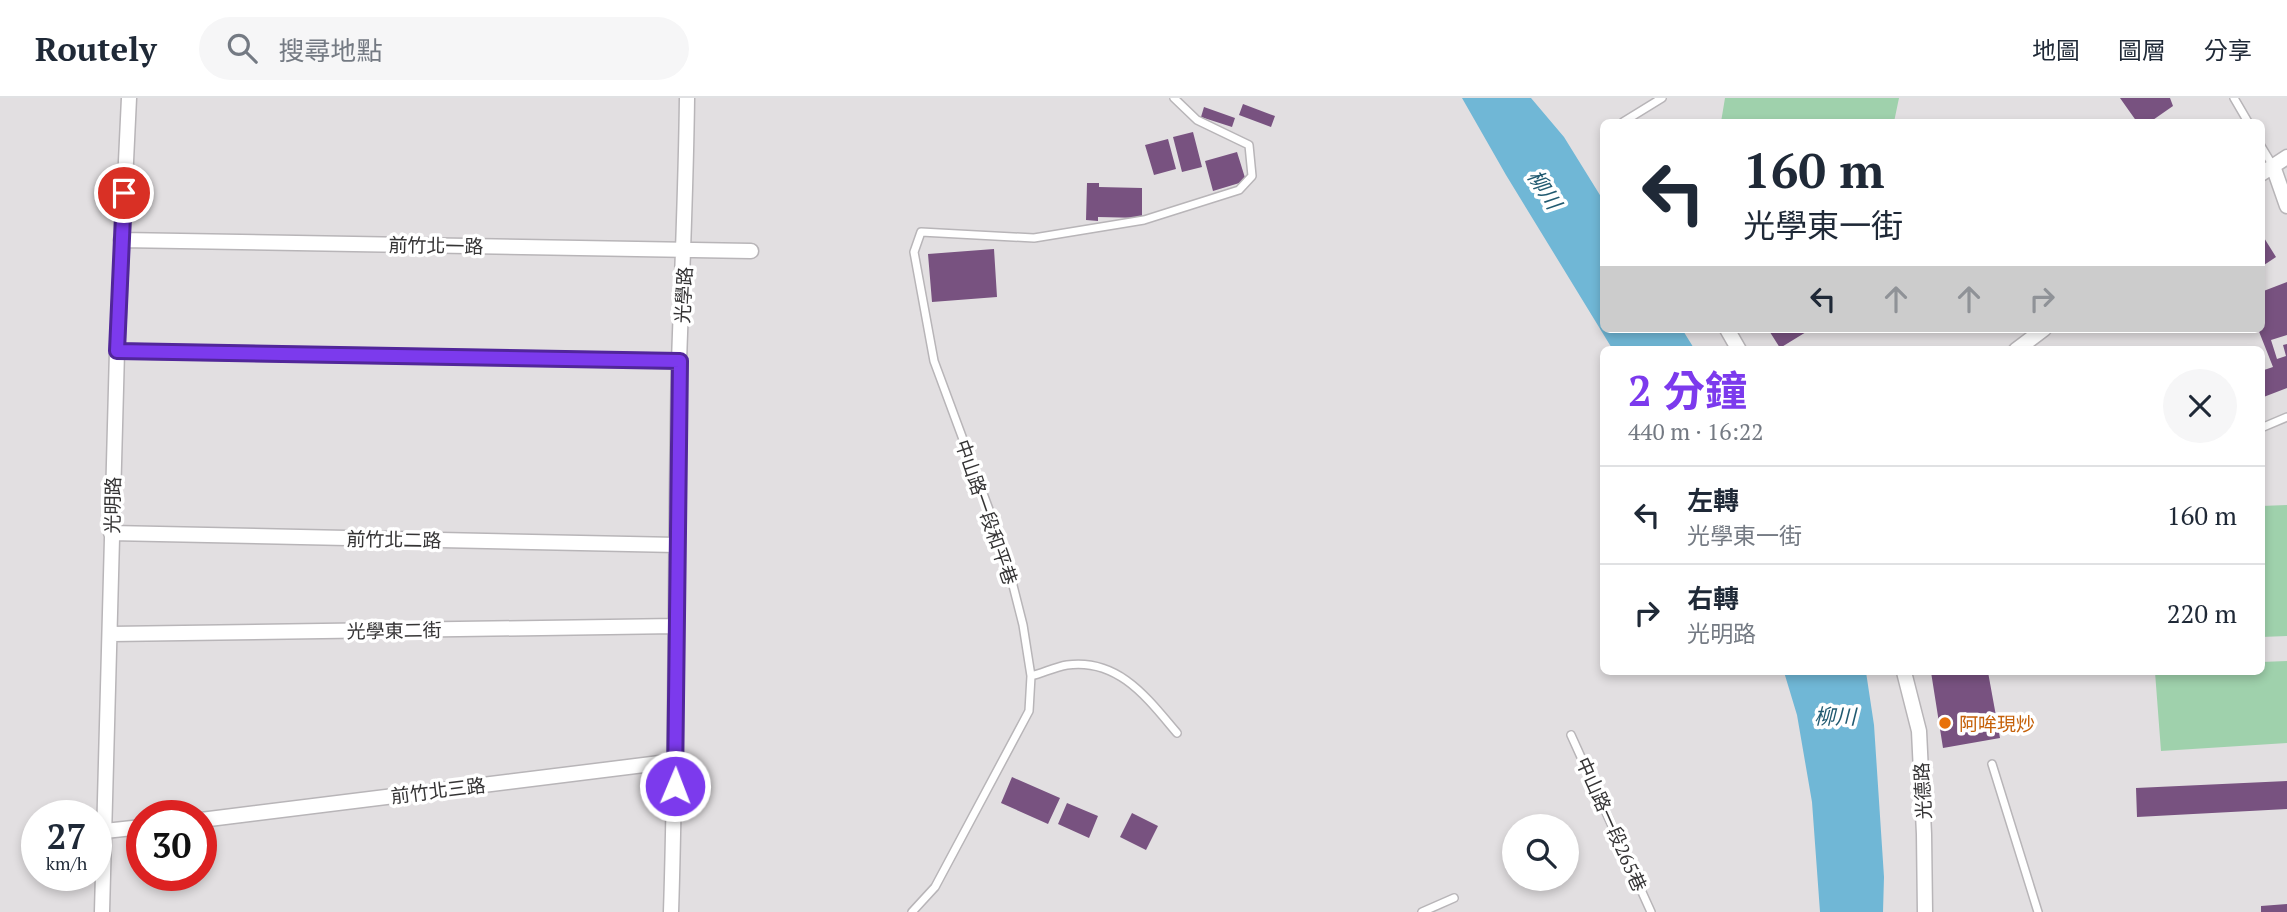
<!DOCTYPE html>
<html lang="zh-TW">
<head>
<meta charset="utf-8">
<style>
	:root { --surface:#fff; --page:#f6f6f7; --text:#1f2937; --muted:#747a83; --line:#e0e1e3; --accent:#7c3aed }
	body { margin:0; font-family:"PT Serif","Noto Sans TC",serif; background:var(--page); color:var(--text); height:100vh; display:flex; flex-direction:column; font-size:26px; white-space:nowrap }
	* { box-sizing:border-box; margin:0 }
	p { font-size:23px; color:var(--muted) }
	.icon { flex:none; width:38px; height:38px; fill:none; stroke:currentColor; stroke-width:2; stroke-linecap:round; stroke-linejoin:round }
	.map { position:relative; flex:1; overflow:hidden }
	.panel { position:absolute; left:1600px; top:248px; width:665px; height:329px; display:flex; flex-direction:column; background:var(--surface); border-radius:10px; box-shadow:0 4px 10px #0003 }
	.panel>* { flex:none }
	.hud { position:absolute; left:1600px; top:21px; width:665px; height:214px; border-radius:10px; box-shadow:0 4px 10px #0003; background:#fff; color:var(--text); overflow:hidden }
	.controls { position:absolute; left:1502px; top:716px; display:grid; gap:14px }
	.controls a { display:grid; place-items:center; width:77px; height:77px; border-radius:50%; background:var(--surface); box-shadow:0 4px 10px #0003; font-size:35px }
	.speed { position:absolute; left:21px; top:702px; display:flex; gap:14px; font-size:35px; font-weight:700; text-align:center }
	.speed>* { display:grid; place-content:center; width:91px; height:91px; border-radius:50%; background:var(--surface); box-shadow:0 4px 10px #0003; line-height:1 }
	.speed small { font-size:18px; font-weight:400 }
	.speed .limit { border:10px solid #d22; background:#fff; color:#111 }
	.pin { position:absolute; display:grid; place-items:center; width:60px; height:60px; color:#fff; margin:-30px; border:4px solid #fff; border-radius:50%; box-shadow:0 2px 7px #0007 }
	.me { position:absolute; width:77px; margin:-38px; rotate:1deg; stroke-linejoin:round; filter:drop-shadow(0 0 5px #0008) }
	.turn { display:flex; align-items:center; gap:24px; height:147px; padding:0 28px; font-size:32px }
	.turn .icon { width:91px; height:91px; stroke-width:2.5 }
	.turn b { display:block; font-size:49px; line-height:60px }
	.lanes { display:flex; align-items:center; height:66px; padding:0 28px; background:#0003; justify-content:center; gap:35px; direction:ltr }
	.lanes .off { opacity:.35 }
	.round { display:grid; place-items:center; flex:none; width:74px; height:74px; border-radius:37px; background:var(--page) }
	.summary { display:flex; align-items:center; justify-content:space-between; height:119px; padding:0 28px }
	h1 { font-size:42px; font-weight:700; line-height:52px; color:var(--accent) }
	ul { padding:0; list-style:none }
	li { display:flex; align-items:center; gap:21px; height:98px; padding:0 28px; border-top:2px solid var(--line) }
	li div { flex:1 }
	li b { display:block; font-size:26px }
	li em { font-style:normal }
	header { display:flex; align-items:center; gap:42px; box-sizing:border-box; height:98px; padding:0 35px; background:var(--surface); border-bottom:2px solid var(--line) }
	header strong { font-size:33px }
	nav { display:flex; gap:38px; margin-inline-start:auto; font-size:24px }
	.search { width:490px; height:63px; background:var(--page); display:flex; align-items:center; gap:18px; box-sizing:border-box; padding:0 24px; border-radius:38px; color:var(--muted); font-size:26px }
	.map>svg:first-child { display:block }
</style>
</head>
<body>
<header>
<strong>Routely</strong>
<div class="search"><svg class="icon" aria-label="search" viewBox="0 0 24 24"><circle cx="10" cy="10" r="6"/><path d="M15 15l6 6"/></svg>搜尋地點</div>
<nav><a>地圖</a><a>圖層</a><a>分享</a></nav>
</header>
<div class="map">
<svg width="2287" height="814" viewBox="0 0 2287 814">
	<rect width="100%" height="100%" fill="#e2dfe1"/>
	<path fill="#9fd1ac" d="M 1725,0 L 1899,0 L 1894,24 L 1721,24 Z
		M 2287,407 L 2287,538 L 2261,539 L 2261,408 Z
		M 2287,563 L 2287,645 L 2161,653 L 2155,574 L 2261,574 L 2261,564 Z"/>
	<path fill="#70b7d6" d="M 1462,0 L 1531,0 L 1564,39 L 1603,102 L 1603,231 L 1682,231 L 1695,252 L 1613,252 L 1506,77 Z
		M 1784,574 L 1866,574 L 1874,627 L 1884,779 L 1883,814 L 1820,814 L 1812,704 L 1797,617 Z"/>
	<path fill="#785280" d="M 2120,0 L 2170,0 L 2173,8 L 2150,24 L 2137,24 Z
		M 1243,6 L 1275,18 L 1271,29 L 1239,17 Z
		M 1204,9 L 1235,20 L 1232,29 L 1201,19 Z
		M 1193,34 L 1202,69 L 1182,74 L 1173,39 Z
		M 1168,41 L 1176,71 L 1154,77 L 1145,47 Z
		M 1237,54 L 1246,83 L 1213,93 L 1205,63 Z
		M 1087,85 L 1099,85 L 1099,89 L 1142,90 L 1142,120 L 1098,119 L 1098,123 L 1086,122 Z
		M 2261,135 L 2276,159 L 2261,169 Z
		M 994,151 L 997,199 L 932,204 L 928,156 Z
		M 2287,184 L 2287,237 L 2271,242 L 2277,261 L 2286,258 L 2283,247 L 2287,246 L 2287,290 L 2261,300 L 2261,273 L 2273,269 L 2258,231 L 2261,231 L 2261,194 Z
		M 1768,231 L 1811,231 L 1780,250 Z
		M 1931,574 L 1988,574 L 2000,640 L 1943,650 Z
		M 1012,679 L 1060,700 L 1048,726 L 1001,705 Z
		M 2287,683 L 2287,711 L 2137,719 L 2136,690 Z
		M 1067,705 L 1098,718 L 1089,740 L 1058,726 Z
		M 1132,715 L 1158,728 L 1146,752 L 1120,739 Z
		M 2287,806 L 2287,814 L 2261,814 L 2261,808 Z"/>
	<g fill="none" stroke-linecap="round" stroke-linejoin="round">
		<defs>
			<path id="lane" d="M 2234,0 L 2248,24
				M 1623,24 L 1662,0
				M 2261,48 L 2273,68
				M 2261,330 L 2287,319
				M 1031,578 C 1043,575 1055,569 1067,567 C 1119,560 1148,601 1177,635
				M 1571,637 L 1651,814
				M 1992,666 L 2038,814
				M 912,814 L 935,789 L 1029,613 L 1031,578 L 1023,527 L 1004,452 L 934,263 L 914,154 L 921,134 L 1034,140 L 1144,122 L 1239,92 L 1252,78 L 1249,47 L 1197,22 L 1174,0
				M 1422,814 L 1454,800"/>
			<path id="street" d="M 2273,68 L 2287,108
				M 2261,76 L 2287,59
				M 121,142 L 751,153
				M 1727,231 L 1739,252
				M 2016,252 L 2044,231
				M 117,253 L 680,263
				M 111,435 L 677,447
				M 111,536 L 676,528
				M 1904,574 L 1919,633 L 1924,736 L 1925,814
				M 201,722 L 676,663
				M 105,733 L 142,729
				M 102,814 L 117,253 L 129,0
				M 671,814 C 677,631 675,447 679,264 C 682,176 686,88 687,0"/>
		</defs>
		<use href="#lane" stroke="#b8b5b8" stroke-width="10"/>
		<use href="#street" stroke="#b8b5b8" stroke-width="17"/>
		<use href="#lane" stroke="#fff" stroke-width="7"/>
		<use href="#street" stroke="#fff" stroke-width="14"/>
	</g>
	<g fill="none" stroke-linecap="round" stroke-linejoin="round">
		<defs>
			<path id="route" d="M 124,95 L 117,253 L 680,263 L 675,688"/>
		</defs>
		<use href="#route" stroke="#51269a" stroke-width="18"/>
		<use href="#route" stroke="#7c3aed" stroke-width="12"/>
	</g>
	<circle fill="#e8710a" stroke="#fff" stroke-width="2.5" cx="1945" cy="625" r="7"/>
	<g text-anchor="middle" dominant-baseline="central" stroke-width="7" stroke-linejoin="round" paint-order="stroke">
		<g font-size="19" fill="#353435" stroke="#fff">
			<text transform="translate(436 147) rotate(1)">前竹北一路</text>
			<text transform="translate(683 197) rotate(-87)">光學路</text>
			<text transform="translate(112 407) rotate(-89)">光明路</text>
			<text transform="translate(987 414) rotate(71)">中山路一段和平巷</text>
			<text transform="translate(394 441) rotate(1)">前竹北二路</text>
			<text transform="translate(394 532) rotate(-1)">光學東二街</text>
			<text transform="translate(438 692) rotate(-7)">前竹北三路</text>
			<text transform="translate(1922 693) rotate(-93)">光德路</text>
			<text transform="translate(1612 726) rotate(66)">中山路一段265巷</text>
		</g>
		<g font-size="19" fill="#c56008" stroke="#fff" text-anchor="start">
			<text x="1959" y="625">阿哞現炒</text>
		</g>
		<g font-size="21" font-style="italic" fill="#215a70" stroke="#fff">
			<text transform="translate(1545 91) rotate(57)">柳川</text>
			<text x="1835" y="618">柳川</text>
		</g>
	</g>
</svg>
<div class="controls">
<a><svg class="icon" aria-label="search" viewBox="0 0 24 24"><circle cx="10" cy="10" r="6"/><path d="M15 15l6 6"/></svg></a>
</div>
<div class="speed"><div>27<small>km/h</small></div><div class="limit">30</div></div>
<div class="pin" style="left:124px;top:95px;background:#d93025"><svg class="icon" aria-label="arrive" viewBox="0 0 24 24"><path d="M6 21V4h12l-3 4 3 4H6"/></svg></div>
<svg class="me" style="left:675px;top:688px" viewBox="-20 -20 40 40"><circle r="17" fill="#7c3aed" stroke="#fff" stroke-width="3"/><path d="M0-11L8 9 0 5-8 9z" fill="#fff"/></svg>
<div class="hud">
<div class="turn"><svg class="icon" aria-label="left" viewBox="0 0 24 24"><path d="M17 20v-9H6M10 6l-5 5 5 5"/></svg><div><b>160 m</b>光學東一街</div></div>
<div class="lanes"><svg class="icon" aria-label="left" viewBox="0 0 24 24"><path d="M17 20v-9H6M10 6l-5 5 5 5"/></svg><svg class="icon off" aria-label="ahead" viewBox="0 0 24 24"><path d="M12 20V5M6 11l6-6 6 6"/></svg><svg class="icon off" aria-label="ahead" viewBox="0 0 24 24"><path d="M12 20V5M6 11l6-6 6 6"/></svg><svg class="icon off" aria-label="right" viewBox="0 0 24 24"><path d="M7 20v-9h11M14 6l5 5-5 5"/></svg></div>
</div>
<section class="panel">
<div class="summary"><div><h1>2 分鐘</h1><p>440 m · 16:22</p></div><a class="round"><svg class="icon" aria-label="close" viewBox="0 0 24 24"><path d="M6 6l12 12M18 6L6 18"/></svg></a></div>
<ul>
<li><svg class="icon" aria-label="left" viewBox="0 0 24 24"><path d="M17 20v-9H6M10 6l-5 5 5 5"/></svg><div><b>左轉</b><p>光學東一街</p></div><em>160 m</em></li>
<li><svg class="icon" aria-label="right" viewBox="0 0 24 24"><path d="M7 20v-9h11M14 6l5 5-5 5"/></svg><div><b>右轉</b><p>光明路</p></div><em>220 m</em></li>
</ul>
</section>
</div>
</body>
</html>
